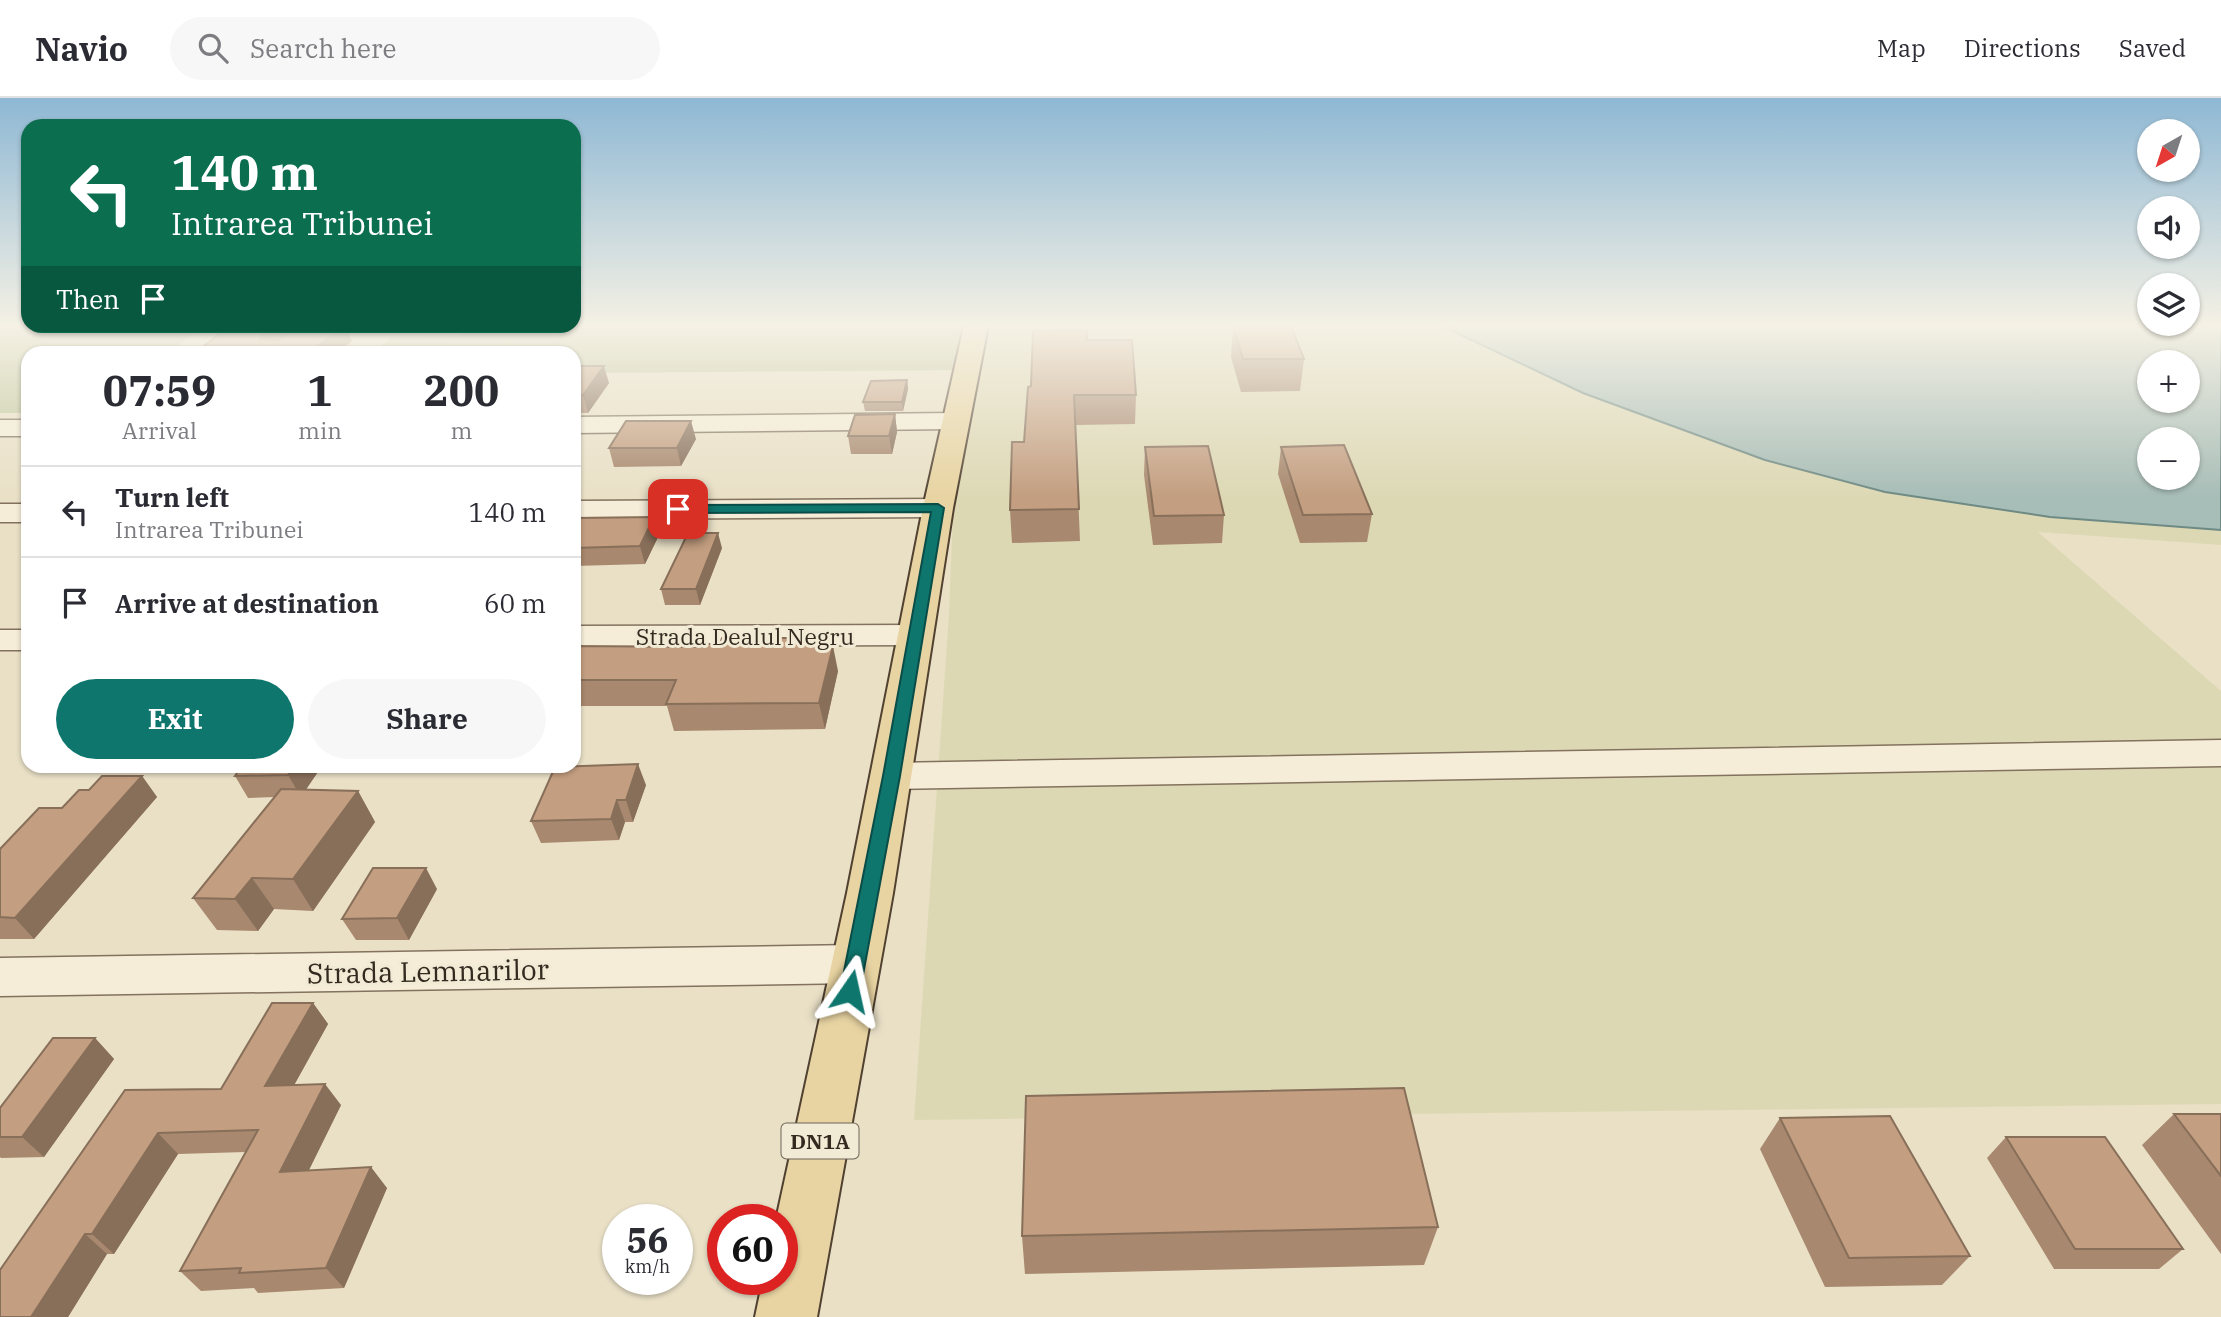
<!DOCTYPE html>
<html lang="en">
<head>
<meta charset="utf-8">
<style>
	:root { --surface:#fff; --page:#f7f7f7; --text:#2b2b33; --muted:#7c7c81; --line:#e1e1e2; --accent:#0f766e }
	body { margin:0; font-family:"IBM Plex Serif",serif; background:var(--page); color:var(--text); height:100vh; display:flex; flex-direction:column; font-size:26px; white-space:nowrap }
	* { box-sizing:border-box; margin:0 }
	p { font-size:23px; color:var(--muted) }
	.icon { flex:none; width:38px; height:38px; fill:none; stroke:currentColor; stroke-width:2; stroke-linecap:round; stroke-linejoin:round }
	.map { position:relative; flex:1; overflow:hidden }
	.details { position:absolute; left:21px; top:248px; width:560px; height:427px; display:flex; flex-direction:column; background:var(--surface); border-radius:21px; box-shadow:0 2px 5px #0004 }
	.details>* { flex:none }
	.guide { position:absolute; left:21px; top:21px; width:560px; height:214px; border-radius:21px; box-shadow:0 2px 5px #0004; background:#0b6e4f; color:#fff; overflow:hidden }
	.needle { width:46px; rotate:219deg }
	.fabs { position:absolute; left:2137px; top:21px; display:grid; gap:14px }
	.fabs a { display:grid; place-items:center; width:63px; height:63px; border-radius:50%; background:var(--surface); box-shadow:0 2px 5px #0004; font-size:35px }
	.speed { position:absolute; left:602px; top:1106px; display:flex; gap:14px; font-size:35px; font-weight:700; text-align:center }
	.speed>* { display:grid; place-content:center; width:91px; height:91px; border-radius:50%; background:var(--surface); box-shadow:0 2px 5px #0004; line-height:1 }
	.speed small { font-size:18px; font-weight:400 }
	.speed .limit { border:10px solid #d22; background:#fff; color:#111 }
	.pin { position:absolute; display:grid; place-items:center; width:60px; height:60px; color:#fff; margin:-30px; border-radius:14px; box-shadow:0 4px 10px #0006 }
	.me { position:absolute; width:77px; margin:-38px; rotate:11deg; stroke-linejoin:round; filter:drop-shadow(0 0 5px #0008) }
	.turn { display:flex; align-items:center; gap:24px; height:147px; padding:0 35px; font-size:32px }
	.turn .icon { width:91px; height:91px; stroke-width:2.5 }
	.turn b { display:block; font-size:49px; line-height:60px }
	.then { display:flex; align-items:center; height:66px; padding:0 35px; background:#0003; gap:14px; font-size:26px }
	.eta { display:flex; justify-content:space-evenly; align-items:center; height:119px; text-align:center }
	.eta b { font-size:42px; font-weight:700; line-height:49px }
	.cta { display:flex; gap:14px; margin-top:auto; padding:14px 35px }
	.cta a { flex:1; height:80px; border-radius:42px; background:var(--accent); color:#fff; font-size:28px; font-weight:700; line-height:80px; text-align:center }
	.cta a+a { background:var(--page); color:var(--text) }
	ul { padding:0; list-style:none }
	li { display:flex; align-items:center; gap:21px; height:91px; padding:0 35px; border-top:2px solid var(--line) }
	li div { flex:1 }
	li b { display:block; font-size:26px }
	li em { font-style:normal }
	header { display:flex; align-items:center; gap:42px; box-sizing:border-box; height:98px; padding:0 35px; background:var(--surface); border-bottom:2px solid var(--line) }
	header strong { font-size:33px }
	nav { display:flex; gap:38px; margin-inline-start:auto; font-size:24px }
	.search { width:490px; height:63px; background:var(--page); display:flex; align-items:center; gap:18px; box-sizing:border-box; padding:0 24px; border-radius:38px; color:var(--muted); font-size:26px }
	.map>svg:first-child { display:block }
</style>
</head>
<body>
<header>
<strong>Navio</strong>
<div class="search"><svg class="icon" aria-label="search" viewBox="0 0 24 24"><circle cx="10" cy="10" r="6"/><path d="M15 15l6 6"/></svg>Search here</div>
<nav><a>Map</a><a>Directions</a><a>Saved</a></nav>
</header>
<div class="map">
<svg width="2221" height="1219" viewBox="0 0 2221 1219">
	<rect width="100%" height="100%" fill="#e9e0c6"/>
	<path fill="#ddd8b4" d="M 976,228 L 1442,228 L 1465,241 L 1885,394 L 2050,419 L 2221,432 L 2221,447 L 2038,434 L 2221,593 L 2221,1006 L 914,1022 L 949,516 L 957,314 Z"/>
	<path fill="#bfc69b" d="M 0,228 L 207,228 L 166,255 L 28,256 L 28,315 L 0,315 Z
		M 466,228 L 976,228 L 966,272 L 574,275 L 574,256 L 373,256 L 391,239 L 457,238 Z"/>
	<path fill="#a7bdb7" stroke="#6e8a84" stroke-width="2" fill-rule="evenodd" d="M 1442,228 L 2221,228 L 2221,432 L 2050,419 L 1885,394 L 1765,362 L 1583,295 ZM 2149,264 L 2188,264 L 2188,303 L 2149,303 ZM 2149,341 L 2188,341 L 2188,380 L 2149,380 Z"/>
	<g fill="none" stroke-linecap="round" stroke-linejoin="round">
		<defs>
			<path id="minor" d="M 955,315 L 964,317 L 968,323 L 964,329 L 955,331 L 574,335 L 574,319 Z
				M 0,322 L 28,322 L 28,338 L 0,338 Z
				M 938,401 L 948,404 L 953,410 L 948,416 L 938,419 L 574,421 L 574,403 Z
				M 0,406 L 28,406 L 28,424 L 0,424 Z
				M 916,527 L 928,530 L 933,537 L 928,544 L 916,547 L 574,548 L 574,528 Z
				M 0,532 L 28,532 L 28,552 L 0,552 Z
				M 2221,642 L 2221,668 L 891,691 L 877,688 L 871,678 L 877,668 L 891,665 Z
				M 855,847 L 871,853 L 878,866 L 871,879 L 855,885 L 0,898 L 0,860 Z"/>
			<path id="primary" d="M 964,228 L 988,228 L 953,410 L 893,795 L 817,1219 L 755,1219 L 763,1181 L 782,1181 L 782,1122 L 776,1122 L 847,795 L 923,410 Z"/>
		</defs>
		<use href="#minor" stroke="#82725e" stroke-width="3"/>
		<use href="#primary" stroke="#504131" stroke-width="4"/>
		<use href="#minor" fill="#f5edd8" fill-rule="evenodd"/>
		<use href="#primary" fill="#e8d4a2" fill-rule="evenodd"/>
	</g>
	<path fill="#a8886e" d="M 1233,228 L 1304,261 L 1300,293 L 1241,294 L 1231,259 Z
		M 1087,242 L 1136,297 L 1135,326 L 1075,327 L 1080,443 L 1012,445 L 1010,412 L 1024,344 L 1031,288 Z
		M 574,268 L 609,285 L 588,315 L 574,315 Z
		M 907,282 L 908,291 L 903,313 L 865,313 L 863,304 Z
		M 895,316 L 897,334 L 892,356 L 851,356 L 848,338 Z
		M 696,341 L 681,368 L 614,369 L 609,350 Z
		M 1145,349 L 1224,417 L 1222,445 L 1153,447 L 1144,377 Z
		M 1281,349 L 1372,416 L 1367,444 L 1300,445 L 1278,376 Z
		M 654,419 L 659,437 L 645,466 L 574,468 L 574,420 Z
		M 722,450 L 700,507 L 665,507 L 661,491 Z
		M 809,545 L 838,573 L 825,631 L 674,633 L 667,608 L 574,608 L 574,548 L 702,549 Z
		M 242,668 L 322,668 L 305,692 L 358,693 L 375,724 L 313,813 L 274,811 L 258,833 L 217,832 L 193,800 L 275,699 L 248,700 L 235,678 Z
		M 142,678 L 157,699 L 34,841 L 0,841 L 0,751 L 89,692 Z
		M 646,687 L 633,724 L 625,724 L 619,742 L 541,745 L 531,723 Z
		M 437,791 L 409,842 L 356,842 L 342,821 Z
		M 313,905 L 328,926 L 294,987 L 341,1007 L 309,1072 L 387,1090 L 344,1190 L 258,1195 L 254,1190 L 201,1193 L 180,1173 L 246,1054 L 178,1056 L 114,1156 L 107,1156 L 68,1219 L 0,1219 L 125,992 L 221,991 Z
		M 95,940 L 114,961 L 44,1059 L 1,1060 L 0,1059 L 0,1010 Z
		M 2174,1016 L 2221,1016 L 2221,1156 L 2142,1047 Z
		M 1780,1020 L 1970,1158 L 1942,1187 L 1825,1189 L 1760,1051 Z
		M 2006,1039 L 2183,1151 L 2159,1171 L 2054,1171 L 1987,1060 Z
		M 1438,1129 L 1424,1167 L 1025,1176 L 1022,1138 Z"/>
	<path fill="#886f5a" d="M 274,228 L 303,228 L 268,254 L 260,241 L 261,238 Z
		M 343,228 L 346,228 L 352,243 L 336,256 L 307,256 Z
		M 604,268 L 609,285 L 588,315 L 583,297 Z
		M 907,282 L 908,291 L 903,313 L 902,304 Z
		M 895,316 L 897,334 L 892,356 L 889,338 Z
		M 691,323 L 696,341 L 681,368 L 677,350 Z
		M 654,419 L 659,437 L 645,466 L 640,448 Z
		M 718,435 L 722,450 L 700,507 L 696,491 Z
		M 833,548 L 838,573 L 825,631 L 819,605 Z
		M 638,666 L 646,687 L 633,724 L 626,702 Z
		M 294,668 L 322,668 L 301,699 L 288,677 Z
		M 142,678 L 157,699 L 34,841 L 15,820 Z
		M 358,693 L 375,724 L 313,813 L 293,781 Z
		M 617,702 L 625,724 L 619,742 L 611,721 Z
		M 426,770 L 437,791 L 409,842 L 397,820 Z
		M 252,780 L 274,811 L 258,833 L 235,801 Z
		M 313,905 L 328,926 L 282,1009 L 265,988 Z
		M 95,940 L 114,961 L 44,1059 L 22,1039 Z
		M 325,986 L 341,1007 L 298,1094 L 280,1074 Z
		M 158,1035 L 178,1056 L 114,1156 L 92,1136 Z
		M 371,1069 L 387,1090 L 344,1190 L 326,1170 Z
		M 85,1136 L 107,1156 L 68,1219 L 31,1219 Z"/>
	<path fill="#c39e80" stroke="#886f5a" stroke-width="2" d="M 229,228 L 274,228 L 261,238 L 260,241 L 279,242 L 297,228 L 343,228 L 307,256 L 194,256 Z
		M 1233,228 L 1291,228 L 1304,261 L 1243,261 Z
		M 1087,232 L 1087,242 L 1132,242 L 1136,297 L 1074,297 L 1079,411 L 1010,412 L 1012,344 L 1024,344 L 1028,289 L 1031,288 L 1033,233 Z
		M 574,268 L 604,268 L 583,297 L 574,297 Z
		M 907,282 L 902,304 L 863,304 L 871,283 Z
		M 895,316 L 889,338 L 848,338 L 855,317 Z
		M 626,323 L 691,323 L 677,350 L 609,350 Z
		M 1344,347 L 1372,416 L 1303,417 L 1281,349 Z
		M 1208,348 L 1224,417 L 1154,418 L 1145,349 Z
		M 654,419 L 640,448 L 574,450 L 574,420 Z
		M 688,435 L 718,435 L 696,491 L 661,491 Z
		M 722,540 L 808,540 L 807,545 L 833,548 L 819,605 L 666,606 L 676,582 L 574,582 L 574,548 L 702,549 L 703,546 L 720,546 Z
		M 638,666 L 626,702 L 617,702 L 611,721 L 531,723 L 555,669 Z
		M 242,668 L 294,668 L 288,677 L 235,678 Z
		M 102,678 L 142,678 L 15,820 L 0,819 L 0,751 L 39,710 L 62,710 L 79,692 L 89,692 Z
		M 281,691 L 358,693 L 293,781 L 252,780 L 235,801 L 193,800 Z
		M 373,770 L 426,770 L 397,820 L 342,821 Z
		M 272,905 L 313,905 L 265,988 L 325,986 L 280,1074 L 371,1069 L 326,1170 L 239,1175 L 241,1170 L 180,1173 L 258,1032 L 158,1035 L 92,1136 L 85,1136 L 31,1219 L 0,1219 L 0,1172 L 125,992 L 221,991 Z
		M 53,940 L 95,940 L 22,1039 L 0,1039 L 0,1010 Z
		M 1404,990 L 1438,1129 L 1022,1138 L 1026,998 Z
		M 2174,1016 L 2221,1016 L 2221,1078 Z
		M 1890,1018 L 1970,1158 L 1849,1160 L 1780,1020 Z
		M 2006,1039 L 2105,1039 L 2183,1151 L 2075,1151 Z"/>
	<linearGradient id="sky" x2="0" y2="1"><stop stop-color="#8eb8d4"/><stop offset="0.57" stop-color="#f5f1e5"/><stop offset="1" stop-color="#f5f1e5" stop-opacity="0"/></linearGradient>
	<rect width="2221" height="399" fill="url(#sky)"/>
	<path fill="#0f766e" stroke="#0a4d48" stroke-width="2" d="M 938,406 L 944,410 L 900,678 L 860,893 L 857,899 L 850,902 L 843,899 L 840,893 L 883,678 L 931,414 L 678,415 L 672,411 L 678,407 Z"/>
	<g text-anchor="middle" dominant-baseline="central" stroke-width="6" stroke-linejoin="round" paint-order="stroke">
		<rect fill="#f1ead4" stroke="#6d6456" stroke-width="2" x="781.5" y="1025.5" width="77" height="35" rx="5"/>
		<g font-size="21" font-weight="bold" fill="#342a20">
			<text x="820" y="1043">DN1A</text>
		</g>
		<g font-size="23" fill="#342a20" stroke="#f1ead4">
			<text x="745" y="538">Strada Dealul Negru</text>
		</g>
		<g font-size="28" fill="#342a20" stroke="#f1ead4">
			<text transform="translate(428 873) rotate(-1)">Strada Lemnarilor</text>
		</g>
	</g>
</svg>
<div class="fabs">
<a><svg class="needle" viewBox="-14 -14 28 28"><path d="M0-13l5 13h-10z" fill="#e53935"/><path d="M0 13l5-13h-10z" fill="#7c7c81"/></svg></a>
<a><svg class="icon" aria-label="sound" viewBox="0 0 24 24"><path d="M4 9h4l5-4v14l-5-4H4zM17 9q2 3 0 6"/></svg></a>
<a><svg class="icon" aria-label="layers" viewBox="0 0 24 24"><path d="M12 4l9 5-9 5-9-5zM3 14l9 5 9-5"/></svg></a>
<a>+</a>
<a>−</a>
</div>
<div class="speed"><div>56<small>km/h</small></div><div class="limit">60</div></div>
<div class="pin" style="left:678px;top:411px;background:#d93025"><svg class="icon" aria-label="arrive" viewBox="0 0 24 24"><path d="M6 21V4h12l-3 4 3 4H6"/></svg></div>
<svg class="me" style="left:850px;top:893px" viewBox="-20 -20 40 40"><path d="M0-17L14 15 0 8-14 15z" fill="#0f766e" stroke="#fff" stroke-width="4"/></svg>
<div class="guide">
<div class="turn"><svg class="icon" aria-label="left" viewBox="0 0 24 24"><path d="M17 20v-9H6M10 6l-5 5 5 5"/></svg><div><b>140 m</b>Intrarea Tribunei</div></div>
<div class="then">Then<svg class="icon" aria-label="arrive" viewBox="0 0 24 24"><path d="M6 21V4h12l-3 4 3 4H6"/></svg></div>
</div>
<section class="details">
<div class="eta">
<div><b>07:59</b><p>Arrival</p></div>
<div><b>1</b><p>min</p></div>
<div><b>200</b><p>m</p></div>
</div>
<ul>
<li><svg class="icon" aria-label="left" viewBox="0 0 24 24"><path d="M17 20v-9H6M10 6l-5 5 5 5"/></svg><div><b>Turn left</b><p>Intrarea Tribunei</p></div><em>140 m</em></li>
<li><svg class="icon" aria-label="arrive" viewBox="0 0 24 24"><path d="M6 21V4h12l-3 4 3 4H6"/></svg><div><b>Arrive at destination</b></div><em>60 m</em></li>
</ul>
<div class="cta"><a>Exit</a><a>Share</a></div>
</section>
</div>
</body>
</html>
